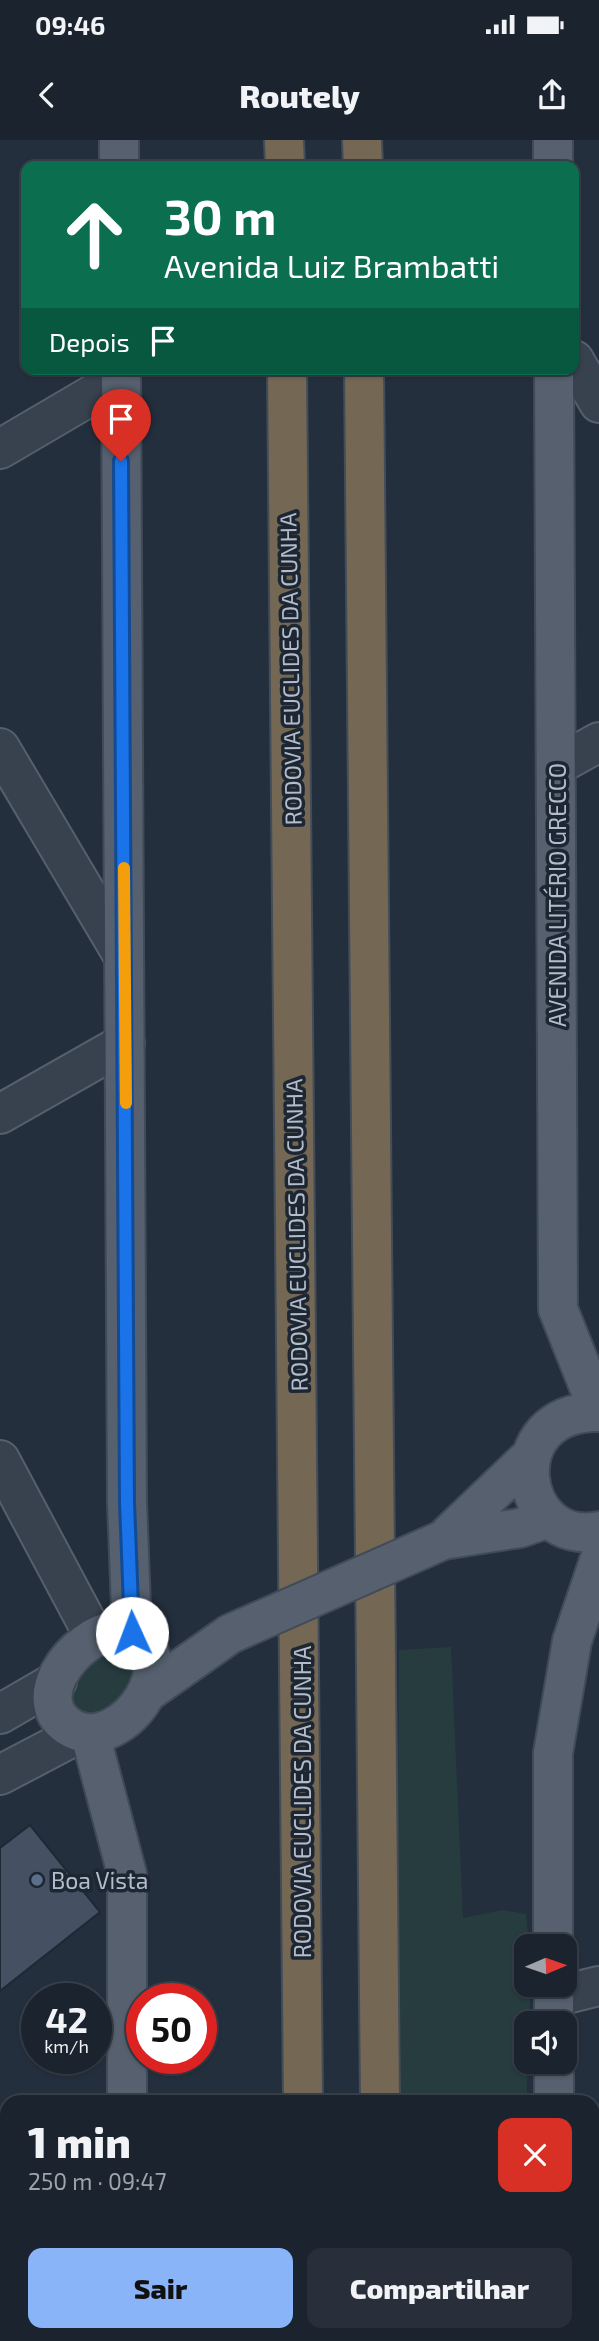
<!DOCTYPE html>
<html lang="pt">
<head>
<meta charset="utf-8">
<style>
	:root { --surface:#1b232e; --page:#282f3a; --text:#f1f3f6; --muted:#a0a4aa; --line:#39404a; --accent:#8ab4f8 }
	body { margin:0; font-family:"Exo 2",sans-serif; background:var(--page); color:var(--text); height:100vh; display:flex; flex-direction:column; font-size:26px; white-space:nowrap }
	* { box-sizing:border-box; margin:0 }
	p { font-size:23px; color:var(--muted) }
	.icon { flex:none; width:38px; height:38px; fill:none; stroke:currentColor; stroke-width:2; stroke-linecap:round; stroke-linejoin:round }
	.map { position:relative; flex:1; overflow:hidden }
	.sheet { position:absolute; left:0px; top:1955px; width:600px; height:247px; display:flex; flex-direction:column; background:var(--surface); border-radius:21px 21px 0 0; box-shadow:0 2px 5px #0004,0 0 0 2px var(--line) }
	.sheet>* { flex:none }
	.banner { position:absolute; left:21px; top:21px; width:558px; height:214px; border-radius:14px; box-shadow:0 2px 5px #0004,0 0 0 2px var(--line); background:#0b6e4f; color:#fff; overflow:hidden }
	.needle { width:46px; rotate:88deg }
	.buttons { position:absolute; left:514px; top:1794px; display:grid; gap:14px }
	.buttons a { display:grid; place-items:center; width:63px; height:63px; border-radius:14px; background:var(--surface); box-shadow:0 2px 5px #0004,0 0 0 2px var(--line); font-size:35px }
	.speed { position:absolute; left:21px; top:1843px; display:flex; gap:14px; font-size:35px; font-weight:700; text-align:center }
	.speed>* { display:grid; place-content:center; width:91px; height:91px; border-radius:50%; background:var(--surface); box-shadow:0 2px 5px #0004,0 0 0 2px var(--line); line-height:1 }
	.speed small { font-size:18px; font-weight:400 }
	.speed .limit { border:10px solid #d22; background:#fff; color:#111 }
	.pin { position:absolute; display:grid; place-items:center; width:60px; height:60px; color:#fff; margin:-72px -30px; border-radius:50% 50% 50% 0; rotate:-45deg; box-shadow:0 0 7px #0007 }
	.pin .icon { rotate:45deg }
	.me { position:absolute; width:77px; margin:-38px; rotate:358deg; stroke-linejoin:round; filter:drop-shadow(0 0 5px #0008) }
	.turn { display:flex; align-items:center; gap:24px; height:147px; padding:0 28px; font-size:32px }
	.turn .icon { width:91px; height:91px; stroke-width:2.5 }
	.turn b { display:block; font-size:49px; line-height:60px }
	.then { display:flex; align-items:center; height:66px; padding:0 28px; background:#0003; gap:14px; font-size:26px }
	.round { display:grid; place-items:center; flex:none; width:74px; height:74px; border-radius:14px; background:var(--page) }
	.overview { display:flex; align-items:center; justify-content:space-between; height:119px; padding:0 28px }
	h1 { font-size:42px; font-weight:800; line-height:52px }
	.action { display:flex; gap:14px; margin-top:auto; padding:14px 28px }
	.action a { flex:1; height:80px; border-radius:14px; background:var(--accent); color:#111; font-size:28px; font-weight:800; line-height:80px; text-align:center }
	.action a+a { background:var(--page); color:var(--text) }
	.status { display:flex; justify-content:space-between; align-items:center; height:49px; padding:0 35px; background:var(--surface); direction:ltr }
	.status svg { height:19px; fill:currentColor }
	header { display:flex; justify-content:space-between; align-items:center; height:91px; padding:0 28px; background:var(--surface); font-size:32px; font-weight:800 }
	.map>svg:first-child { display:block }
</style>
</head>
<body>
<div class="status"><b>09:46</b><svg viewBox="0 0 49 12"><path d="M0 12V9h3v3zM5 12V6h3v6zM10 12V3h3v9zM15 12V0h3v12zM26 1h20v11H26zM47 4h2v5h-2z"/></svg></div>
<header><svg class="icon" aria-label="back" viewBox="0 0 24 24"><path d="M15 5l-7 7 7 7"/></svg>Routely<svg class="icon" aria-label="share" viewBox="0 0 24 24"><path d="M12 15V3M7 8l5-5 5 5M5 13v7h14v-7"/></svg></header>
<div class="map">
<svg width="599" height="2201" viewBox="0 0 599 2201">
	<rect width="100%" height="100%" fill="#242f3e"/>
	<path fill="#263c3f" d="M 451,1507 L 463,1778 L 502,1770 L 526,1774 L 529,1806 L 527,1806 L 527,1844 L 531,1845 L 529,1883 L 527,1883 L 527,1962 L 396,1962 L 399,1510 Z
		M 103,1508 L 135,1511 L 134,1555 L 85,1580 L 69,1563 L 73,1535 Z"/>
	<path fill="#455162" stroke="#1f2835" stroke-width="2" d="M 30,1685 L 100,1772 L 0,1851 L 0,1708 Z"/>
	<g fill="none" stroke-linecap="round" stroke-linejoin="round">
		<defs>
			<path id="minor" d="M 574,220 L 599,263
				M 0,309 L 121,238
				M 0,608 L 124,817
				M 556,626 L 599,602
				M 0,974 L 125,903
				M 0,1320 L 94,1496
				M 0,1574 L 57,1541
				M 0,1635 L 80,1593
				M 554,1857 L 599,1846"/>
			<path id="major" d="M 119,0 L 119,26
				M 553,0 L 553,26
				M 121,229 L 127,1362 L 132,1493
				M 554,229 L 558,1169 L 599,1272
				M 599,1272 C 496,1271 518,1408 599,1391
				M 443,1400 L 530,1317
				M 443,1400 L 520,1388 L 549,1378
				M 118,1490 C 197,1511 123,1615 73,1589 C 24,1563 73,1495 118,1490 Z
				M 149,1551 L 230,1494
				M 90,1594 L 127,1734 L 127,1962
				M 553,1806 L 553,1613 L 572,1501 L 599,1421
				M 554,1844 L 554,1883
				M 554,1922 L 554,1962
				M 128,2194 L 128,2201
				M 555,2194 L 555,2201"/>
			<path id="highway" d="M 284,0 L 285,26
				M 362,0 L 363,26
				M 287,229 L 303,1962
				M 364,229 L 380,1962
				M 303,2194 L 303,2201
				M 382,2194 L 382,2201"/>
		</defs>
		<use href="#minor" stroke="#565f6c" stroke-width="42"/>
		<use href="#major" stroke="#414a57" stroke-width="42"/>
		<use href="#highway" stroke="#434c59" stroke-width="42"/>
		<use href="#minor" stroke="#38414e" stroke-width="38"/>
		<use href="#major" stroke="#56606e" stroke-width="38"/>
		<use href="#highway" stroke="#746855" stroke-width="38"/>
		<defs>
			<path id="major-bridge" d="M 230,1494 L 443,1400"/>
		</defs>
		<use href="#major-bridge" stroke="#414a57" stroke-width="42" stroke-linecap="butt"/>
		<use href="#major-bridge" stroke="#56606e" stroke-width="38"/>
	</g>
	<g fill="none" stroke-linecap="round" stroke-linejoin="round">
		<defs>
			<path id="route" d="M 121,321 L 127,1362 L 132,1493"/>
		</defs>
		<use href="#route" stroke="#114b97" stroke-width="18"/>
		<use href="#route" stroke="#1a73e8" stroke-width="12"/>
		<path stroke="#f59e0b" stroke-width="12" d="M 124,728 L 126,963"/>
	</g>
	<circle fill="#5c6f8a" stroke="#1d2633" stroke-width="2.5" cx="37" cy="1740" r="7"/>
	<g text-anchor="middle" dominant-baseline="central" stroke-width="7" stroke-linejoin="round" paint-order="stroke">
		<g font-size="23" fill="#b4bcc9" stroke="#1d2633">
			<text transform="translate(290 529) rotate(-91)">RODOVIA EUCLIDES DA CUNHA</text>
			<text transform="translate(557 755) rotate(-90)">AVENIDA LITÉRIO GRECCO</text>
			<text transform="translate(296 1095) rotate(-91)">RODOVIA EUCLIDES DA CUNHA</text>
			<text transform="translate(302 1662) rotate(-90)">RODOVIA EUCLIDES DA CUNHA</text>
		</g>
		<g font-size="23" fill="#b4bcc9" stroke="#1d2633" text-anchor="start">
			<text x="51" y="1740">Boa Vista</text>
		</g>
	</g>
</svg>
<div class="buttons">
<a><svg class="needle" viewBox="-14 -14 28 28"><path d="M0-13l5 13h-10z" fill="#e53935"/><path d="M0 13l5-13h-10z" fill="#a0a4aa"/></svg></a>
<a><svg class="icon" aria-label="sound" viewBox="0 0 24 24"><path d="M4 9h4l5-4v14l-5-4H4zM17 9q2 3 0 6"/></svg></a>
</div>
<div class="speed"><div>42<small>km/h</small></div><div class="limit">50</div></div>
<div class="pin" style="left:121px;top:321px;background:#d93025"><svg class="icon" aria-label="arrive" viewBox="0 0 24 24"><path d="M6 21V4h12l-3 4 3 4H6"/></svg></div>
<svg class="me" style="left:132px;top:1493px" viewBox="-20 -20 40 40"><circle r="19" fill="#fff"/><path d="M0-13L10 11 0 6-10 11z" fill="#1a73e8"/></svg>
<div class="banner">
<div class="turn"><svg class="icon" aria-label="ahead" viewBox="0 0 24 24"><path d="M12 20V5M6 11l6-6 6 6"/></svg><div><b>30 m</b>Avenida Luiz Brambatti</div></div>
<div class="then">Depois<svg class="icon" aria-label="arrive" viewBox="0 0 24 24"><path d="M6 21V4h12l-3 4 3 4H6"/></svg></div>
</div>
<section class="sheet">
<div class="overview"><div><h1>1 min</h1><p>250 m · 09:47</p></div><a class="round" style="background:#d93025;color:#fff"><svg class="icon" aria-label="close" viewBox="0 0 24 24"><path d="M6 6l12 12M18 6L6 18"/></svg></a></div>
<div class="action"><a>Sair</a><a>Compartilhar</a></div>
</section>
</div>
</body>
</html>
